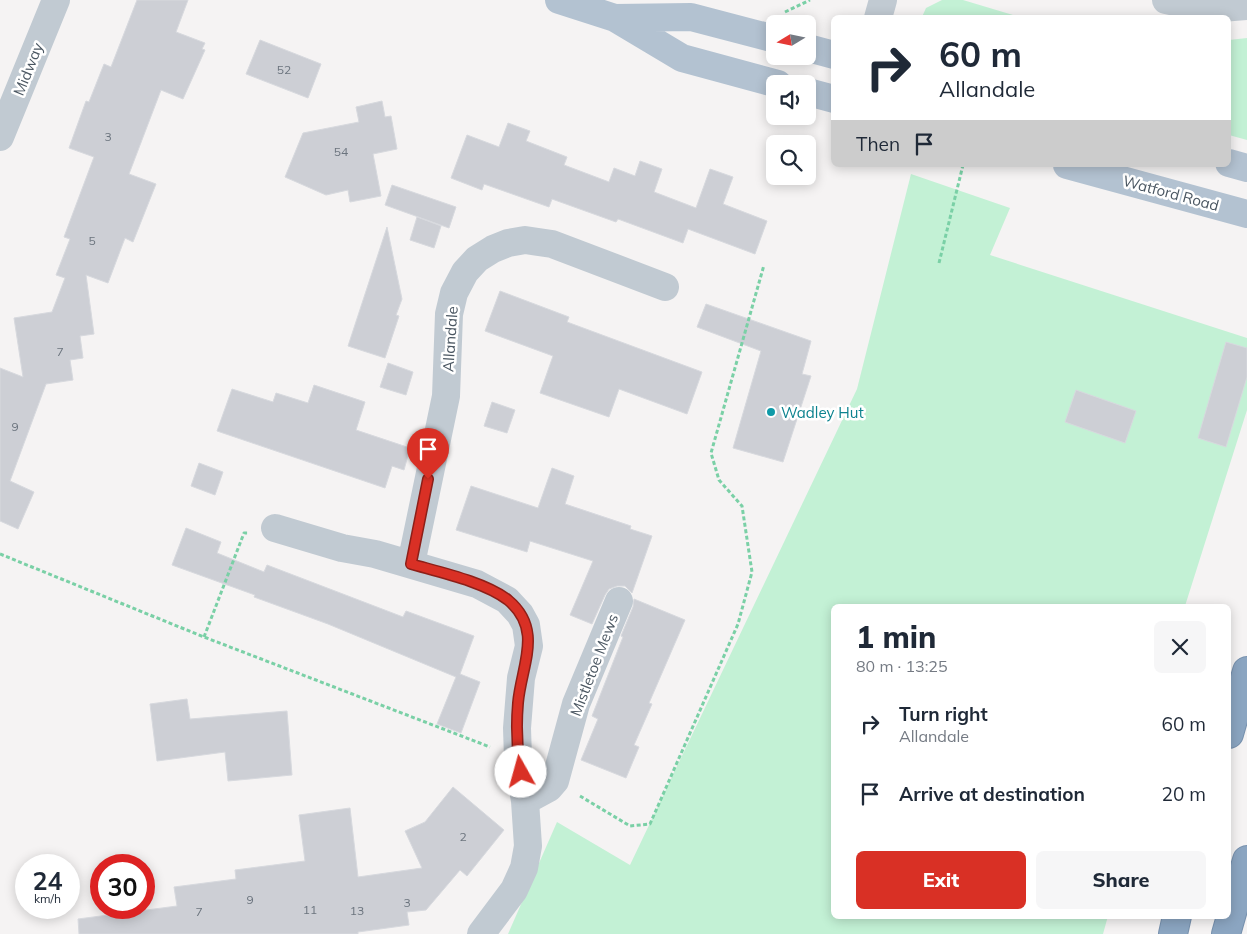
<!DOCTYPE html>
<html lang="en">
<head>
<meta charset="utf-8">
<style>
	:root { --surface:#fff; --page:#f6f6f7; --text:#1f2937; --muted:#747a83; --accent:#d93025 }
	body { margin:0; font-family:Mulish,sans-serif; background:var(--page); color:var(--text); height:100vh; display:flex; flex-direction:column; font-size:19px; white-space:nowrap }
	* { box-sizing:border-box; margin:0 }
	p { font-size:16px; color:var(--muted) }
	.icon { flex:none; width:28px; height:28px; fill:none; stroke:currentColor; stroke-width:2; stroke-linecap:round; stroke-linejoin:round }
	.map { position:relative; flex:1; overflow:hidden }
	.panel { position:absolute; left:831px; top:604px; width:400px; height:315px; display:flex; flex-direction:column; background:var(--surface); border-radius:8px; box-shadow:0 2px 12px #0003 }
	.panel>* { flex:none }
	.banner { position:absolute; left:831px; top:15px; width:400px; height:152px; border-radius:8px; box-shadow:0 2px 12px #0003; background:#fff; color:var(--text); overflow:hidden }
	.needle { width:32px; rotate:260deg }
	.tools { position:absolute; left:766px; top:15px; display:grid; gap:10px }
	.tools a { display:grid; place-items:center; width:50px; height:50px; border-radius:8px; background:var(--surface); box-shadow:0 2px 12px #0003; font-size:25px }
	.speed { position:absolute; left:15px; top:854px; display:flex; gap:10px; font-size:25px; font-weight:700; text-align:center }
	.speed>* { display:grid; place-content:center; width:65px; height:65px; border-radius:50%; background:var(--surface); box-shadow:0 2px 12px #0003; line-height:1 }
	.speed small { font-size:12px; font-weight:400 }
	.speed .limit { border:8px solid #d22; background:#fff; color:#111 }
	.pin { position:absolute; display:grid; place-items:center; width:42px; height:42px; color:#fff; margin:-51px -21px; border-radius:50% 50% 50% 0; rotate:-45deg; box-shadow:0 0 5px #0007 }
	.pin .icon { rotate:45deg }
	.me { position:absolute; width:55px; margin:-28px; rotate:353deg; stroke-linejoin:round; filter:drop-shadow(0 0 4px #0008) }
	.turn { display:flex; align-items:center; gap:18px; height:105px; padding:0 25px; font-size:22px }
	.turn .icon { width:65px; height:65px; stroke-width:2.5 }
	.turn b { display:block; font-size:35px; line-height:42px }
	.then { display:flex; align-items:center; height:48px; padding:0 25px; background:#0003; gap:10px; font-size:19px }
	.round { display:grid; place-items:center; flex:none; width:52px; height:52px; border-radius:8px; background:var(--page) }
	.overview { display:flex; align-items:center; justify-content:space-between; height:85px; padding:0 25px }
	h1 { font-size:30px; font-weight:800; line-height:38px }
	.primary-button { display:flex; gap:10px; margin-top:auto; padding:10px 25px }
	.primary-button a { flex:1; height:58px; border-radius:8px; background:var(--accent); color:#fff; font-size:20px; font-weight:800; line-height:58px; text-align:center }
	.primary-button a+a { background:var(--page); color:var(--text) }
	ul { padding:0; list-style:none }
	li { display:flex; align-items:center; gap:15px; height:70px; padding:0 25px }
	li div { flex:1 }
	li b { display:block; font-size:19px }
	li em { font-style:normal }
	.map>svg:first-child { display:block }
</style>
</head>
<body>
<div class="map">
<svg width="1247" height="934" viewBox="0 0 1247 934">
	<rect width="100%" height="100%" fill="#f5f3f3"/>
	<path fill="#c3f1d5" d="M 942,0 L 963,0 L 1020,17 L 922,17 L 926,8 Z
		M 1247,38 L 1247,140 L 1229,135 L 1229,40 Z
		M 911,174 L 1010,208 L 990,255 L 1247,338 L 1247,410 L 1185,606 L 834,606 L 834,916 L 1108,916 L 1103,934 L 508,934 L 557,822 L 630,865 L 857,389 Z"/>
	<path fill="#cdcfd5" stroke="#d7d9de" d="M 137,0 L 188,0 L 176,32 L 205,43 L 202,49 L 205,50 L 183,99 L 161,90 L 129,174 L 156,184 L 133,242 L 125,238 L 108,283 L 86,275 L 94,334 L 80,336 L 83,358 L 70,360 L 73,380 L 46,384 L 10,481 L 34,492 L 18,529 L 0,521 L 0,368 L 23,377 L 14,318 L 52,312 L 65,278 L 56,275 L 70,239 L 64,237 L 94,157 L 69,148 L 86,101 L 89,102 L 104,64 L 111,67 Z
		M 260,40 L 321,64 L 308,98 L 246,74 Z
		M 382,101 L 385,117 L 391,116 L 397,149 L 373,154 L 381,196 L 350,202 L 348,190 L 326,195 L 285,177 L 303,133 L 359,122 L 356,107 Z
		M 508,123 L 530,131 L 526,141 L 567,157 L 564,165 L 609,182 L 614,168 L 635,176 L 640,161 L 662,169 L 654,192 L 696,208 L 710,169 L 733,177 L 723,204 L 767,221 L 755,254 L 688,229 L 683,243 L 618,219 L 616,222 L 552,199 L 549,207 L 484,184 L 482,190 L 451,178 L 467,135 L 499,147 Z
		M 392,185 L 456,207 L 449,228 L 385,205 Z
		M 417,217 L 441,226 L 434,248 L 410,240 Z
		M 387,227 L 402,299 L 396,315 L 399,316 L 385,358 L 348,346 Z
		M 500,291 L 569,317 L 567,322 L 702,372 L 687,414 L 619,389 L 609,417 L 540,393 L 553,356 L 485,331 Z
		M 706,304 L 811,341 L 802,374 L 811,376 L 783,462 L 733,448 L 761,351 L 697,327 Z
		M 1226,342 L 1247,348 L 1247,377 L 1226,447 L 1198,438 Z
		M 388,363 L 413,372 L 406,395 L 380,387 Z
		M 314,385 L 365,402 L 356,430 L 410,448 L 404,470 L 392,466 L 385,488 L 217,431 L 232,389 L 273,402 L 276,393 L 308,403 Z
		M 1076,390 L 1136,411 L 1125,443 L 1065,422 Z
		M 492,402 L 515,410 L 507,433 L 484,426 Z
		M 199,463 L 223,472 L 215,495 L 191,486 Z
		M 552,468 L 574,476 L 565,504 L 631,526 L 630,529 L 652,536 L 632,593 L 625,586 L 617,586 L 609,589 L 605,595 L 592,624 L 570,615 L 593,561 L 530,541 L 527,552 L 456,530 L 471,486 L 538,508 Z
		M 186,528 L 221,542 L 217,553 L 264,572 L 267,565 L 403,617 L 406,611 L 474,636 L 460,674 L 480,682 L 461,733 L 437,724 L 456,677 L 328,624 L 254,597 L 255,595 L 172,565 Z
		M 634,599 L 685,620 L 649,703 L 652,704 L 634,745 L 639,747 L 626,778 L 581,760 L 598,719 L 592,716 L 623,637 L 621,636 L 633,607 Z
		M 187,699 L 190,719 L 287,711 L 292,775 L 228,781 L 225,752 L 157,761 L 150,704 Z
		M 453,787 L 504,830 L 467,876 L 460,870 L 426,910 L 407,912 L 409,925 L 358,932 L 358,934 L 79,934 L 78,919 L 177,906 L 174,887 L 236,879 L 235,870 L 305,861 L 299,815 L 350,808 L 358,877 L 422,868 L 405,831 L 425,822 Z"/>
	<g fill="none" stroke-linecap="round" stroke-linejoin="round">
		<defs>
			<path id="highway" d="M 1229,734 L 1247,671
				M 1173,934 L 1177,916
				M 1226,934 L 1247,860"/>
		</defs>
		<use href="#highway" stroke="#7690ad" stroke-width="30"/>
		<path stroke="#7ad0a6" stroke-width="3" stroke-dasharray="4 2.5" stroke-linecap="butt" d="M 785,12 L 810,0
			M 939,263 L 963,165
			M 0,554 L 204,637 L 490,747
			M 204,637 L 244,533 L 248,533
			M 580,796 L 630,826 L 650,824 L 738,624 L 752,572 L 742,506 L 719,480 L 711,453 L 764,265"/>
		<path stroke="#c1cad2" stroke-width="28" d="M 1166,0 L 1209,9 L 1247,6
			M 878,18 L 883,0
			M 0,137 L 56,0
			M 275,528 L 342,548 L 375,554 L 477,584 L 507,600 L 520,614 L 526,625 L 529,646 L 521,678 L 517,728 L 518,758 L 525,801 L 528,846 L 524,868 L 514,890 L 481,934
			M 411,564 L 446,396 L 449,314 L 454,293 L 465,272 L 477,259 L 493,249 L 508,243 L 525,240 L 552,244 L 665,287
			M 525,801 L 549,788 L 555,781 L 576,704 L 619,601"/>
		<path stroke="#b3c2d1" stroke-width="28" d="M 559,0 L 615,18 L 682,58 L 778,84
			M 615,18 L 691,17 L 775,39
			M 808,48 L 834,55
			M 808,92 L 834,99
			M 1229,163 L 1247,168
			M 1067,165 L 1247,214"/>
		<use href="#highway" stroke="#8ba5c1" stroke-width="28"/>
	</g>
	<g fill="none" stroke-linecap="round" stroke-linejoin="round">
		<defs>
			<path id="route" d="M 428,479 L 411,564 C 439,572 485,582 508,600 C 544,630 521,666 518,703 C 516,726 517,750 521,772"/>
		</defs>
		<use href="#route" stroke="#8d1f18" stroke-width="12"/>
		<use href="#route" stroke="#d93025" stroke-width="9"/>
	</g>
	<circle fill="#0f9aa8" stroke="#fff" stroke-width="2" cx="771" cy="412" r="5"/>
	<g text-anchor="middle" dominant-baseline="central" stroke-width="5" stroke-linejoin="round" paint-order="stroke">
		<g font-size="12" fill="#6b747e">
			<text x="284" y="69">52</text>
			<text x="108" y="136">3</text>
			<text x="341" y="151">54</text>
			<text x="92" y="240">5</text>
			<text x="60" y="351">7</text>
			<text x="15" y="426">9</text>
			<text x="463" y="836">2</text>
			<text x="250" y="899">9</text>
			<text x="407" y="902">3</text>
			<text x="310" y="909">11</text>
			<text x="357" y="910">13</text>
			<text x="199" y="911">7</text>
		</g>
		<g font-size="15" fill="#4a5661" stroke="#fff">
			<text transform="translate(28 69) rotate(-68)">Midway</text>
			<text transform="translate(1171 193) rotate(15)">Watford Road</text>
			<text transform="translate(450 339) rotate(-86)">Allandale</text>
			<text transform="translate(594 665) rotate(-69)">Mistletoe Mews</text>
		</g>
		<g font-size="15" fill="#0d838f" stroke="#fff" text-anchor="start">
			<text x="781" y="412">Wadley Hut</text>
		</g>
	</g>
</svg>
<div class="tools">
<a><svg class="needle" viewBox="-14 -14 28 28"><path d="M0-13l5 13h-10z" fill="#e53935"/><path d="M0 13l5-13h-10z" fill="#747a83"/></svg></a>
<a><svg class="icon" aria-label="sound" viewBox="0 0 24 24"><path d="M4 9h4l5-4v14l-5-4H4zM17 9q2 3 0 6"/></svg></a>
<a><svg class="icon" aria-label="search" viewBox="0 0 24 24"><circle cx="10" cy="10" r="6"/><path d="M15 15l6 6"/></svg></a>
</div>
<div class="speed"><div>24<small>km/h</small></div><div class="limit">30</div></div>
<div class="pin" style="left:428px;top:479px;background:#d93025"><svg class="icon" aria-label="arrive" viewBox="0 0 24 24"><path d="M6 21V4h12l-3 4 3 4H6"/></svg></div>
<svg class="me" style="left:521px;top:772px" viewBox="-20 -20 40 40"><circle r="19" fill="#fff"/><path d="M0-13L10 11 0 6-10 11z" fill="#d93025"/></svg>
<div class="banner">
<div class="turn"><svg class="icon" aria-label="right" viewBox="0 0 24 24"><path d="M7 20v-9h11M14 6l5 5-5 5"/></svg><div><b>60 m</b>Allandale</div></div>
<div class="then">Then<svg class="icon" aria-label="arrive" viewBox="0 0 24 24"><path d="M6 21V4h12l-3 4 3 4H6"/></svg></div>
</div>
<section class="panel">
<div class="overview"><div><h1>1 min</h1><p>80 m · 13:25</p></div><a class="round"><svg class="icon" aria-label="close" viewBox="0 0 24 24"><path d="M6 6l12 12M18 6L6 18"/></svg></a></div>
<ul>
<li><svg class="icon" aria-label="right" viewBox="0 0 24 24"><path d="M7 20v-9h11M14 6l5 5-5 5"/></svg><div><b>Turn right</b><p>Allandale</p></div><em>60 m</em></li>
<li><svg class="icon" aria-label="arrive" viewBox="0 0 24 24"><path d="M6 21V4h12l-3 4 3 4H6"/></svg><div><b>Arrive at destination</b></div><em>20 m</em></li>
</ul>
<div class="primary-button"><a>Exit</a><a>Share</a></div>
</section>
</div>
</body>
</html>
